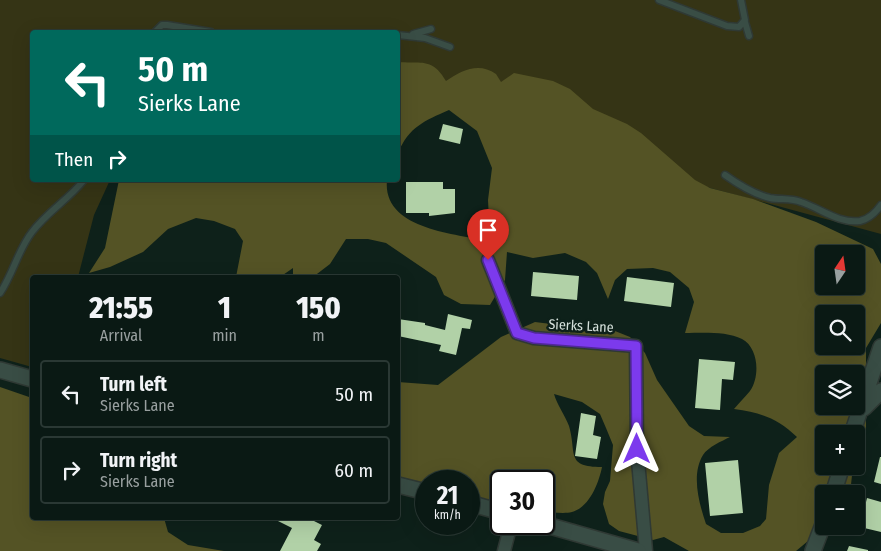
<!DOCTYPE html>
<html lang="en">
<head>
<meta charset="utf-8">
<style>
	:root { --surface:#0a1914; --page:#13221d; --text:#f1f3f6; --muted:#99a0a0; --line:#2a3834 }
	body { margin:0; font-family:"Fira Sans Condensed",sans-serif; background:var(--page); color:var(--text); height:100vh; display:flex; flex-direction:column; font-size:19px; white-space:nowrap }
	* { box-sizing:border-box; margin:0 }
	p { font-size:16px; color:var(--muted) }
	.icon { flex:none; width:28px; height:28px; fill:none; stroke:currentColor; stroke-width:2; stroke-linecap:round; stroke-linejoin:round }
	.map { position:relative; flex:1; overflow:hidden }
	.side { position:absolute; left:30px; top:275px; width:370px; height:245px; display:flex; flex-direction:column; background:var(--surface); border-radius:5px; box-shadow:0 5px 20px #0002,0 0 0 1px var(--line) }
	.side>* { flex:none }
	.hud { position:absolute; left:30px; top:30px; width:370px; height:152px; border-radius:5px; box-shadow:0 5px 20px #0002,0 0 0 1px var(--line); background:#00695c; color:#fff; overflow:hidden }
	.needle { width:32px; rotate:13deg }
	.buttons { position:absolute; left:815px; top:245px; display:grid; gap:10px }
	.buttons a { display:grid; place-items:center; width:50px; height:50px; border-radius:5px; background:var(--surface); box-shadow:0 5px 20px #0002,0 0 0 1px var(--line); font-size:25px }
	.speed { position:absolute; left:415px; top:470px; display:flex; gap:10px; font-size:25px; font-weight:700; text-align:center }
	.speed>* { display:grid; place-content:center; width:65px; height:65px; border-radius:50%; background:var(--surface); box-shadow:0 5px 20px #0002,0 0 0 1px var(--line); line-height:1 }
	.speed small { font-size:12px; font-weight:400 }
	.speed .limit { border:2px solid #111; border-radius:8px; background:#fff; color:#111 }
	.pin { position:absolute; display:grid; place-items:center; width:42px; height:42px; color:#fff; margin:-51px -21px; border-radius:50% 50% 50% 0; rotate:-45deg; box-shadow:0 0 5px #0007 }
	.pin .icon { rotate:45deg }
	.me { position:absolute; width:55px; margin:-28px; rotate:0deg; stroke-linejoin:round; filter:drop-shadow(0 0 4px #0008) }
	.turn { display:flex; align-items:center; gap:18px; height:105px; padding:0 25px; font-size:22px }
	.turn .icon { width:65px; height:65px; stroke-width:2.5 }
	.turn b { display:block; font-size:35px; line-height:42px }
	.then { display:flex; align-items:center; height:48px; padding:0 25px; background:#0003; gap:10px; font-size:19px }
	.eta { display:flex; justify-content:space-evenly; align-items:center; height:85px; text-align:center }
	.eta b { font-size:30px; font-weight:800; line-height:35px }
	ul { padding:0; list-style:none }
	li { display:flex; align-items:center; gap:15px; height:68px; margin:0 10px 8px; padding:0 15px; border:2px solid var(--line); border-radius:5px }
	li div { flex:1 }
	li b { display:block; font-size:19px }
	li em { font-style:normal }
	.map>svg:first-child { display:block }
</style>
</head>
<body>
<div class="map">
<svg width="881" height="551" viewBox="0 0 881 551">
	<rect width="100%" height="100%" fill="#0e211a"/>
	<path fill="#353415" d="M 0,0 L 881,0 L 881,234 L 681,180 L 398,79 L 398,32 L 32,32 L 32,180 L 110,180 L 94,215 L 78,277 L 32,278 L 32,367 L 0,358 Z"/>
	<path fill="#545325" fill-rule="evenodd" d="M 398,62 C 421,64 432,57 446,81 C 462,70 479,62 496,74 L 501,82 L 514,73 L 553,81 L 570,89 L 593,109 L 627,124 L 641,133 L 695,180 L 710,188 L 753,199 L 816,222 L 873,249 L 881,264 L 881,323 L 866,348 L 866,438 L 856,457 L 856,434 L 824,434 L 824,466 L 853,466 L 850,494 L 824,494 L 824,526 L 826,526 L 796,551 L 689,551 L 664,537 L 653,540 L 619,531 L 609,524 L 603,504 L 605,492 L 610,481 L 613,445 L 606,428 L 600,414 L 582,402 L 554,394 C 557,405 565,415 569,426 C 577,453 565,467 602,467 C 599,482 590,507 572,512 C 564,514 552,512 544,512 L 544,481 L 501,481 L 501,508 L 469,496 L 469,481 L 426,481 L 426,487 L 398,476 L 398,382 L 438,385 L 501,337 L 535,322 L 567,326 L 593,334 L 615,331 L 630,337 L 645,353 L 657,380 L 689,426 L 704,436 L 730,437 C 722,441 708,447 703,455 C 691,475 699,503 706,524 L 721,533 L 743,533 L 760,526 L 766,519 L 769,485 L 779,453 L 797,437 C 777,418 762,413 734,409 C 739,403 745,397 750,391 C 760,377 759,348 742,339 C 726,331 702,333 685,333 L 694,302 L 689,288 L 670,272 L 653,268 L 627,269 L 615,280 L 608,299 L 597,273 L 586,262 L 565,253 L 533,258 L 507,252 L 505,280 L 490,305 L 461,304 L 444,295 L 436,277 L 386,243 L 368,239 L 346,239 L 330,264 L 313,277 L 293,277 L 293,268 L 280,277 L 236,277 L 243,241 L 235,229 L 214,221 L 196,218 L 168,229 L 143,252 L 110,267 L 89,273 L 105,248 L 119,180 L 387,180 C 382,229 455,234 490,241 L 488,200 L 492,168 L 477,131 L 449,110 C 424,121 409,127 398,153 ZM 824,254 L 856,254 L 856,286 L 824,286 ZM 824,314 L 856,314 L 856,346 L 824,346 ZM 824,374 L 856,374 L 856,406 L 824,406 Z
		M 0,387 L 32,398 L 32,518 L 164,518 L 168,532 L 188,545 L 224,551 L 0,551 Z"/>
	<path fill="#b1d1a7" d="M 443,124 L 463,129 L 460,144 L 439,139 Z
		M 406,182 L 443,182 L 443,189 L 455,189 L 455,213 L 429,216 L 429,213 L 406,213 Z
		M 533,272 L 579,276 L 577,300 L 531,296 Z
		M 627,277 L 674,283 L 671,307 L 624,301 Z
		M 448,314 L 472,320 L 470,329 L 462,328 L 456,355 L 439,351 L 441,345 L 398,336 L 398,319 L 425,323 L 425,325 L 445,330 Z
		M 699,359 L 735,362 L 733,380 L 722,379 L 720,410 L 695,408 Z
		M 581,413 L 596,416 L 593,435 L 601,437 L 597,459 L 575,456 Z
		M 880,457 L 881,457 L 881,484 L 874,482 Z
		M 738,460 L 743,513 L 710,516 L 705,463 Z
		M 867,498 L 881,502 L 881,532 L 860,527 Z
		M 272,518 L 308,518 L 322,525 L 314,540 L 321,544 L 317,551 L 280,551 L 292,528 Z
		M 849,546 L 868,550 L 868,551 L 847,551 Z"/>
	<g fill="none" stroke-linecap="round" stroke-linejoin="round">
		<defs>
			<path id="lane" d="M 659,0 L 727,26 L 739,27 L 745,20 L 741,0
				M 745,22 L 749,36
				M 155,32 L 162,25 L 167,25 L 211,32
				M 413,34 L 431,29
				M 398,35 L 425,38 L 450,47
				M 725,175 C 739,185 753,194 770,198 C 780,200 791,198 801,202 C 820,208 839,224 860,221 C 869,219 876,212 881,205
				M 0,293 C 13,274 18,250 32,232 C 47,212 69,199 84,180"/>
			<path id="street" d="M 488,260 L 517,333 L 534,338 L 636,346 L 637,449 L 646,551
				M 504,551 L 511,524"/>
			<path id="secondary" d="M 0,370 L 32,379
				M 864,408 L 881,391
				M 852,434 L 881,347
				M 398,485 L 426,492
				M 833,494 L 842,466
				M 469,503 L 501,512
				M 543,524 L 638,551
				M 813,551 L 824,522"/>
		</defs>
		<use href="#lane" stroke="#2f3934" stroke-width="9"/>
		<use href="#street" stroke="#2f3934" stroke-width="15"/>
		<use href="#secondary" stroke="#2f3934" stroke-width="18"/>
		<use href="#lane" stroke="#394d45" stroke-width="6"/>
		<use href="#street" stroke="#394d45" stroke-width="12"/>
		<use href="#secondary" stroke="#394d45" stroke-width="15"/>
	</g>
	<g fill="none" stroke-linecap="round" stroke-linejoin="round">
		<defs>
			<path id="route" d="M 488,260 L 517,333 L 534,338 L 636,346 L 637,449"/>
		</defs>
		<use href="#route" stroke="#51269a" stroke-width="12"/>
		<use href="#route" stroke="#7c3aed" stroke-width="9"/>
	</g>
	<g text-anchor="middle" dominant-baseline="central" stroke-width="5" stroke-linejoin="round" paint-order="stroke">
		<g font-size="14" fill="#d5e0db" stroke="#0e211a">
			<text transform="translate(581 326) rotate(3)">Sierks Lane</text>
		</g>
	</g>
</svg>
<div class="buttons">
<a><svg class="needle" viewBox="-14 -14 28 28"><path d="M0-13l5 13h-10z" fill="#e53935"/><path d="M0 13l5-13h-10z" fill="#99a0a0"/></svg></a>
<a><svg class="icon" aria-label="search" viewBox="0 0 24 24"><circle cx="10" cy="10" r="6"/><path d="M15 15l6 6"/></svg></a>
<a><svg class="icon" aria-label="layers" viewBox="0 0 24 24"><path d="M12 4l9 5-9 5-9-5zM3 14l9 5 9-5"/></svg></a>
<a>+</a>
<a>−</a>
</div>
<div class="speed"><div>21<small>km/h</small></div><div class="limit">30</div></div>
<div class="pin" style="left:488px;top:260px;background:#d93025"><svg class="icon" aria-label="arrive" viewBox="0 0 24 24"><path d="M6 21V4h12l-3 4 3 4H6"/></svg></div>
<svg class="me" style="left:637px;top:449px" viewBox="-20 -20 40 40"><path d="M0-17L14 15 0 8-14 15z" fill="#7c3aed" stroke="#fff" stroke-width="4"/></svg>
<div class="hud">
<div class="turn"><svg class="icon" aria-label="left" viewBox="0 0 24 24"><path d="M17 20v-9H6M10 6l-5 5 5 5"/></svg><div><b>50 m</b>Sierks Lane</div></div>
<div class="then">Then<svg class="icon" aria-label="right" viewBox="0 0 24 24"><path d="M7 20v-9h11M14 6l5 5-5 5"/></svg></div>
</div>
<section class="side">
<div class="eta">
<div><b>21:55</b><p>Arrival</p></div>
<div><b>1</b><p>min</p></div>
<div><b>150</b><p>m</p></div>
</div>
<ul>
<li><svg class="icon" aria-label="left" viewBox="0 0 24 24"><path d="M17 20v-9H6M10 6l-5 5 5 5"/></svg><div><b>Turn left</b><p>Sierks Lane</p></div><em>50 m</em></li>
<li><svg class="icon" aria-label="right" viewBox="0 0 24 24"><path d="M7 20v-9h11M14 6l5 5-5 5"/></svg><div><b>Turn right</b><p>Sierks Lane</p></div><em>60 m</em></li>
</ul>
</section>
</div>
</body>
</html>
